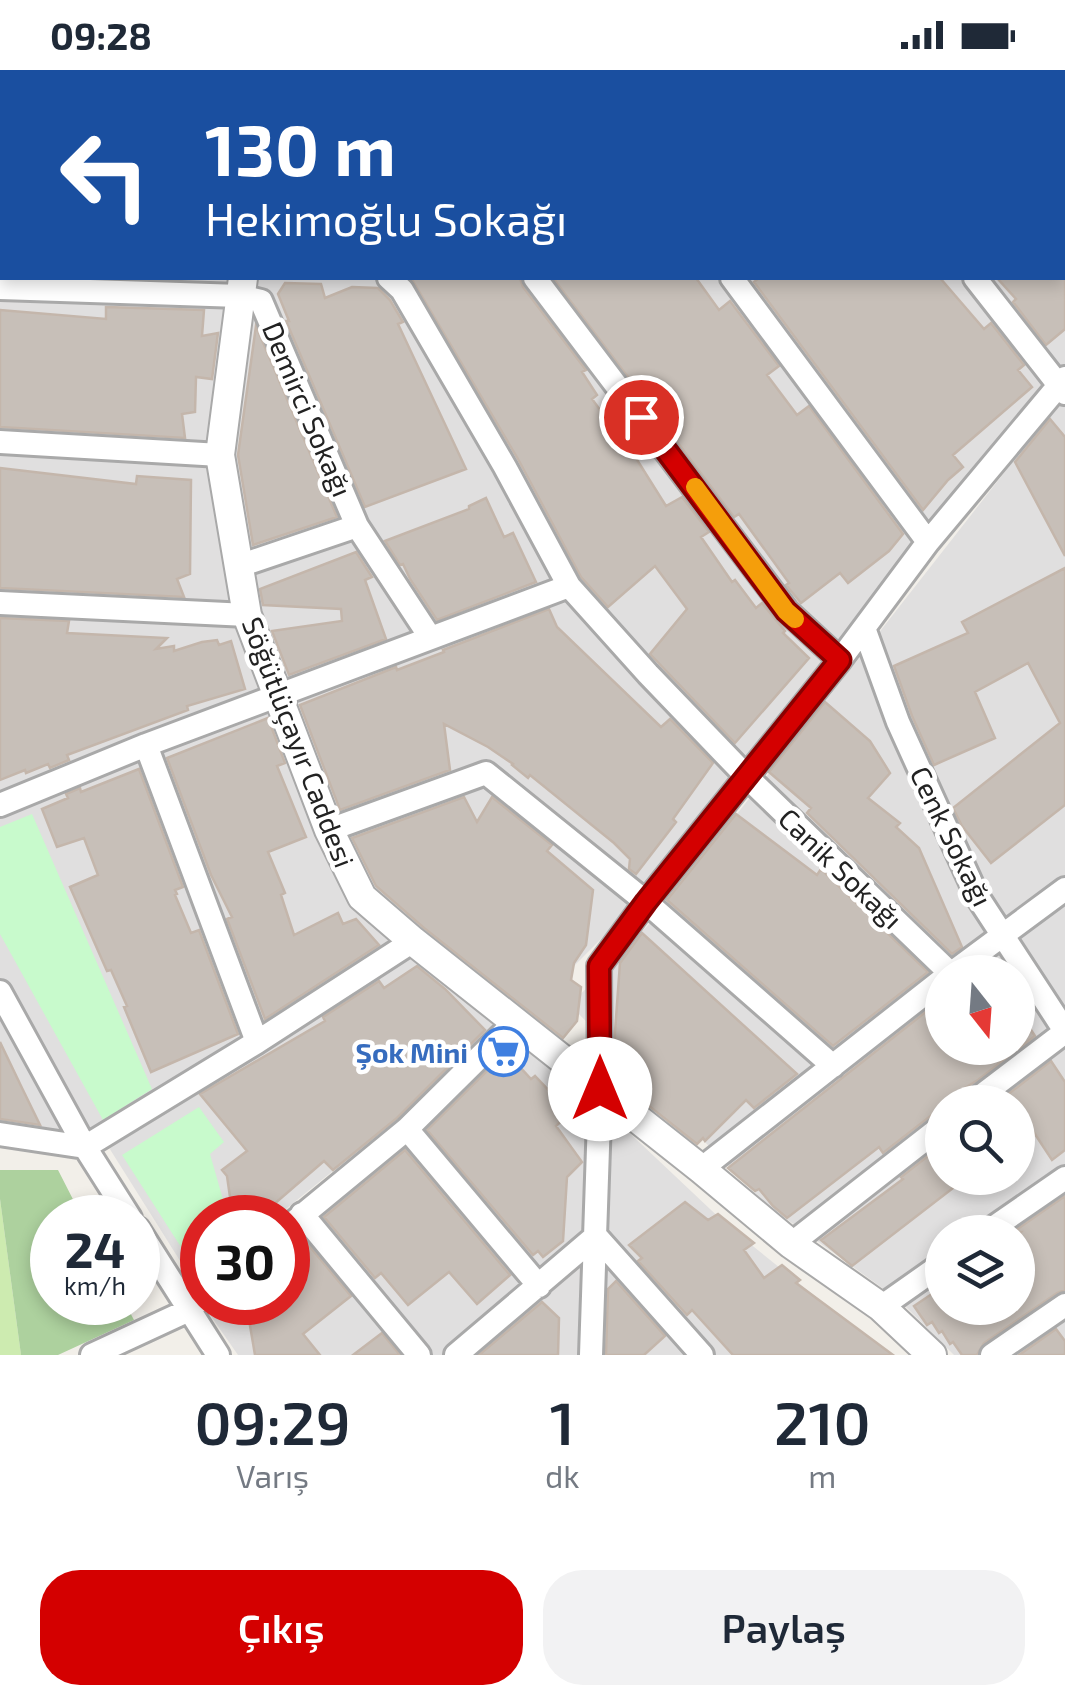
<!DOCTYPE html>
<html lang="tr">
<head>
<meta charset="utf-8">
<style>
	:root { --surface:#fff; --page:#f2f2f3; --text:#1f2937; --muted:#747a83; --accent:#d40000 }
	body { margin:0; font-family:"Exo 2",sans-serif; background:var(--page); color:var(--text); height:100vh; display:flex; flex-direction:column; font-size:38px; white-space:nowrap }
	* { box-sizing:border-box; margin:0 }
	p { font-size:32px; color:var(--muted) }
	.icon { flex:none; width:55px; height:55px; fill:none; stroke:currentColor; stroke-width:2; stroke-linecap:round; stroke-linejoin:round }
	.map { position:relative; height:1285px; overflow:hidden }
	.drawer { display:flex; flex-direction:column; background:var(--surface); flex:1 }
	.drawer>* { flex:none }
	.banner { position:absolute; left:0px; top:0px; width:1065px; height:210px; box-shadow:0 5px 15px #0003; background:#1a4fa0; color:#fff; overflow:hidden }
	.needle { width:65px; rotate:163deg }
	.buttons { position:absolute; left:925px; top:885px; display:grid; gap:20px }
	.buttons a { display:grid; place-items:center; width:110px; height:110px; border-radius:50%; background:var(--surface); box-shadow:0 5px 15px #0003; font-size:50px }
	.speed { position:absolute; left:30px; top:1125px; display:flex; gap:20px; font-size:50px; font-weight:700; text-align:center }
	.speed>* { display:grid; place-content:center; width:130px; height:130px; border-radius:50%; background:var(--surface); box-shadow:0 5px 15px #0003; line-height:1 }
	.speed small { font-size:25px; font-weight:400 }
	.speed .limit { border:15px solid #d22; background:#fff; color:#111 }
	.pin { position:absolute; display:grid; place-items:center; width:85px; height:85px; color:#fff; margin:-42px; border:5px solid #fff; border-radius:50%; box-shadow:0 2px 10px #0007 }
	.me { position:absolute; width:110px; margin:-55px; rotate:0deg; stroke-linejoin:round; filter:drop-shadow(0 0 8px #0008) }
	.turn { display:flex; align-items:center; gap:35px; height:210px; padding:0 40px; font-size:45px }
	.turn .icon { width:130px; height:130px; stroke-width:2.5 }
	.turn b { display:block; font-size:70px; line-height:85px }
	.eta { display:flex; justify-content:space-evenly; align-items:center; height:170px; text-align:center }
	.eta b { font-size:60px; font-weight:600; line-height:70px }
	.button { display:flex; gap:20px; margin-top:auto; padding:20px 40px }
	.button a { flex:1; height:115px; border-radius:40px; background:var(--accent); color:#fff; font-size:40px; font-weight:600; line-height:115px; text-align:center }
	.button a+a { background:var(--page); color:var(--text) }
	.status { display:flex; justify-content:space-between; align-items:center; height:70px; padding:0 50px; background:var(--surface); direction:ltr }
	.status svg { height:28px; fill:currentColor }
	.map>svg:first-child { display:block }
</style>
</head>
<body>
<div class="status"><b>09:28</b><svg viewBox="0 0 49 12"><path d="M0 12V9h3v3zM5 12V6h3v6zM10 12V3h3v9zM15 12V0h3v12zM26 1h20v11H26zM47 4h2v5h-2z"/></svg></div>
<div class="map">
<svg width="1065" height="1285" viewBox="0 0 1065 1285">
	<rect width="100%" height="100%" fill="#f2efe9"/>
	<path fill="#e0dfdf" fill-rule="evenodd" d="M 0,0 L 1065,0 L 1065,295 L 651,819 L 522,948 L 276,1147 L 202,1148 L 202,1207 L 194,1213 L 101,1065 L 0,1055 ZM 2,2 L 1062,2 L 1062,208 L 2,208 Z
		M 1065,325 L 1065,1285 L 954,1285 L 899,1230 L 767,1135 L 570,935 L 658,845 ZM 942,902 L 1018,902 L 1018,978 L 942,978 ZM 942,1032 L 1018,1032 L 1018,1108 L 942,1108 ZM 942,1162 L 1018,1162 L 1018,1238 L 942,1238 Z
		M 531,970 L 728,1156 L 888,1285 L 238,1285 L 208,1242 L 219,1233 L 288,1232 L 288,1175 Z"/>
	<path fill="#cdebb0" d="M 0,1129 L 21,1285 L 0,1285 Z"/>
	<path fill="#add19e" d="M 0,1100 L 58,1100 L 82,1147 L 52,1148 L 52,1232 L 125,1233 L 134,1250 L 58,1285 L 21,1285 L 0,1129 Z"/>
	<path fill="#c8facc" d="M 32,744 L 152,1019 L 103,1050 L 0,864 L 0,757 Z
		M 199,1037 L 224,1072 L 210,1084 L 228,1147 L 202,1148 L 202,1193 L 195,1199 L 122,1085 Z"/>
	<path fill="#c7bfb8" stroke="#c4b6ab" stroke-width="2.5" d="M 411,208 L 520,208 L 523,217 L 586,300 L 582,302 L 597,325 L 592,329 L 628,378 L 629,377 L 666,436 L 682,427 L 709,462 L 701,467 L 732,512 L 735,510 L 756,538 L 762,533 L 785,561 L 783,563 L 809,588 L 735,673 L 650,584 L 687,539 L 655,496 L 608,537 L 581,507 L 518,389 Z
		M 553,208 L 696,208 L 719,240 L 730,231 L 779,296 L 767,305 L 797,345 L 809,336 L 903,464 L 889,481 L 848,513 L 840,503 L 801,533 L 786,515 L 789,513 L 739,444 L 734,447 Z
		M 759,208 L 940,208 L 984,259 L 991,253 L 1024,295 L 1018,300 L 1032,317 L 953,385 L 963,397 L 948,410 L 923,440 L 754,212 Z
		M 997,208 L 1065,208 L 1065,259 L 1046,275 L 1013,232 L 1016,229 Z
		M 285,213 L 321,214 L 325,228 L 352,217 L 378,218 L 390,230 L 403,252 L 398,254 L 466,399 L 365,437 L 286,251 L 289,251 L 278,224 Z
		M 106,237 L 204,240 L 202,266 L 218,263 L 212,309 L 196,307 L 195,342 L 182,344 L 185,368 L 0,357 L 0,240 L 106,249 Z
		M 256,256 L 337,447 L 253,475 L 238,385 Z
		M 1050,349 L 1065,367 L 1065,486 L 1015,392 Z
		M 0,398 L 136,414 L 137,406 L 191,410 L 190,504 L 177,509 L 184,527 L 0,518 Z
		M 486,428 L 504,467 L 513,463 L 536,512 L 437,550 L 410,509 L 403,494 L 400,495 L 385,471 L 469,439 L 469,436 Z
		M 356,482 L 372,507 L 365,510 L 386,569 L 289,605 L 272,561 L 342,551 L 341,539 L 263,535 L 260,519 Z
		M 1065,498 L 1065,735 L 991,793 L 962,756 L 953,738 L 1060,653 L 1028,593 L 975,622 L 995,668 L 934,695 L 912,646 L 894,596 L 968,563 L 962,552 Z
		M 549,539 L 557,557 L 661,657 L 670,649 L 713,693 L 673,749 L 676,752 L 636,804 L 629,799 L 630,789 L 614,773 L 530,705 L 528,708 L 512,695 L 513,694 L 488,677 L 444,654 L 450,700 L 340,740 L 300,635 L 396,597 L 397,600 L 444,582 L 443,580 Z
		M 0,548 L 69,551 L 67,563 L 167,568 L 156,579 L 174,576 L 174,581 L 202,572 L 217,570 L 219,575 L 231,571 L 245,619 L 187,636 L 188,640 L 67,685 L 69,690 L 50,698 L 48,694 L 26,703 L 25,700 L 0,710 Z
		M 825,632 L 870,671 L 890,703 L 868,728 L 900,753 L 896,757 L 919,778 L 962,877 L 952,884 L 807,743 L 811,738 L 769,702 Z
		M 268,648 L 285,693 L 277,696 L 306,767 L 268,782 L 285,823 L 281,825 L 294,865 L 338,843 L 343,854 L 356,849 L 379,875 L 265,949 L 227,849 L 232,847 L 211,805 L 167,688 Z
		M 139,699 L 183,817 L 175,820 L 177,824 L 175,825 L 191,863 L 199,860 L 238,964 L 151,1002 L 124,937 L 127,936 L 111,900 L 107,901 L 70,817 L 98,805 L 84,768 L 57,777 L 42,739 L 68,728 L 66,724 L 80,718 L 81,722 Z
		M 464,727 L 477,752 L 492,727 L 552,775 L 547,781 L 593,820 L 586,875 L 574,893 L 571,910 L 581,917 L 577,951 L 563,968 L 424,858 L 376,816 L 352,768 Z
		M 736,744 L 817,805 L 821,799 L 928,902 L 833,976 L 667,830 Z
		M 642,863 L 797,1004 L 754,1038 L 746,1030 L 705,1071 L 703,1068 L 697,1074 L 615,1009 L 615,962 L 620,893 Z
		M 417,896 L 445,919 L 485,960 L 397,1048 L 333,1100 L 324,1091 L 258,1148 L 233,1148 L 227,1106 L 222,1100 L 247,1081 L 200,1024 L 325,951 L 323,947 L 379,911 L 384,918 Z
		M 942,929 L 942,978 L 1018,978 L 1018,940 L 1035,966 L 978,1010 L 942,1032 L 942,1041 L 933,1044 L 883,1083 L 879,1077 L 787,1148 L 773,1136 L 759,1119 L 755,1121 L 728,1098 Z
		M 0,972 L 22,1018 L 40,1055 L 0,1049 Z
		M 506,982 L 531,1009 L 535,1006 L 570,1043 L 556,1056 L 582,1092 L 567,1107 L 563,1171 L 543,1187 L 538,1181 L 533,1185 L 427,1060 Z
		M 1051,991 L 1065,1012 L 1065,1080 L 1052,1090 L 1031,1058 L 1018,1067 L 1018,1032 L 1012,1032 L 1007,1025 Z
		M 942,1075 L 942,1108 L 966,1108 L 852,1196 L 821,1170 L 903,1109 L 901,1107 Z
		M 405,1080 L 510,1205 L 477,1234 L 449,1202 L 408,1235 L 381,1203 L 375,1208 L 324,1147 Z
		M 1065,1126 L 1065,1220 L 1057,1223 L 984,1273 L 977,1285 L 962,1285 L 953,1272 L 950,1274 L 942,1261 L 939,1263 L 932,1252 L 927,1255 L 914,1236 L 942,1217 L 942,1238 L 1018,1238 L 1018,1165 L 1021,1162 L 1013,1162 Z
		M 685,1132 L 708,1150 L 718,1144 L 754,1173 L 744,1180 L 764,1208 L 782,1195 L 800,1210 L 796,1213 L 893,1285 L 733,1285 L 692,1240 L 687,1245 L 638,1191 L 642,1188 L 629,1175 Z
		M 301,1166 L 351,1226 L 303,1264 L 320,1285 L 255,1285 L 246,1232 L 288,1232 L 288,1172 Z
		M 616,1211 L 665,1266 L 644,1285 L 606,1285 L 608,1219 Z
		M 542,1232 L 559,1248 L 558,1285 L 479,1285 Z
		M 1056,1259 L 1065,1271 L 1065,1285 L 1019,1285 Z
		M 382,1263 L 400,1285 L 353,1285 Z"/>
	<g fill="none" stroke-linecap="round" stroke-linejoin="round">
		<defs>
			<path id="minor" d="M 573,0 L 574,2
				M 915,2 L 917,0
				M 0,56 L 2,56
				M 389,208 L 402,220 L 505,397 L 569,516 L 648,604 L 746,706 L 949,902
				M 535,208 L 787,541 L 840,590
				M 732,208 L 928,472
				M 975,208 L 1065,323
				M 0,218 L 240,226 L 261,231 L 357,456 L 430,567
				M 0,372 L 220,385
				M 239,496 L 357,456
				M 0,533 L 247,545
				M 864,558 L 898,652 L 977,826 L 1065,961
				M 146,675 L 257,972
				M 0,735 L 146,675 L 569,516
				M 329,760 L 486,703 L 646,832 L 833,996
				M 953,902 L 1065,819
				M 0,922 L 85,1077 L 130,1148
				M 973,1032 L 1065,962
				M 407,1059 L 539,1216
				M 0,1064 L 85,1077
				M 85,1077 L 257,972 L 413,871
				M 701,1099 L 942,910
				M 302,1144 L 419,1285
				M 288,1157 L 407,1059 L 515,952
				M 138,1159 L 218,1285
				M 987,1162 L 1065,1108
				M 791,1174 L 942,1056
				M 881,1237 L 942,1194
				M 92,1285 L 189,1240 L 202,1228
				M 456,1285 L 596,1166 L 702,1285
				M 591,1285 L 600,1019 L 599,896 L 646,832 L 840,590 L 928,472 L 1065,308
				M 992,1285 L 1065,1235"/>
			<path id="tertiary" d="M 243,208 L 220,385 L 247,545 L 329,760 L 362,827 L 413,871 L 701,1099 L 791,1174 L 881,1237 L 932,1285"/>
		</defs>
		<use href="#minor" stroke="#a9a9a9" stroke-width="28"/>
		<use href="#tertiary" stroke="#a9a9a9" stroke-width="32"/>
		<use href="#minor" stroke="#fff" stroke-width="22"/>
		<use href="#tertiary" stroke="#fff" stroke-width="28"/>
	</g>
	<g fill="none" stroke-linecap="round" stroke-linejoin="round">
		<defs>
			<path id="route" d="M 600,1019 L 599,896 L 646,832 L 840,590 L 786,541 L 641,347"/>
		</defs>
		<use href="#route" stroke="#8a0000" stroke-width="25"/>
		<use href="#route" stroke="#d40000" stroke-width="18"/>
		<path stroke="#f59e0b" stroke-width="18" d="M 695,417 L 786,541 L 795,549"/>
	</g>
	<defs>
		<symbol id="supermarket-ring" viewBox="-11 -11 22 22"><circle r="9.5" fill="#fff" stroke="#3f7fe0" stroke-width="1.5"/><path d="M-6-5.5h2.5l.6 2H6L4.5 2H-2.5L-4.4-4H-6ZM-1.5 3.2a1.3 1.3 0 1 0 .1 0ZM3 3.2a1.3 1.3 0 1 0 .1 0Z" fill="#3f7fe0"/></symbol>
	</defs>
	<g fill-rule="evenodd">
		<use href="#supermarket-ring" x="476" y="954" width="55" height="55"/>
	</g>
	<g text-anchor="middle" dominant-baseline="central" stroke-width="9" stroke-linejoin="round" paint-order="stroke">
		<g font-size="28" fill="#222" stroke="#fff">
			<text transform="translate(308 339) rotate(67)">Demirci Sokağı</text>
			<text transform="translate(299 672) rotate(69)">Söğütlüçayır Caddesi</text>
			<text transform="translate(952 766) rotate(64)">Cenk Sokağı</text>
			<text transform="translate(841 798) rotate(44)">Canik Sokağı</text>
		</g>
		<g font-size="28" font-weight="bold" fill="#366cbe" stroke="#fff" text-anchor="end">
			<text x="468" y="982">Şok Mini</text>
		</g>
	</g>
</svg>
<div class="buttons">
<a><svg class="needle" viewBox="-14 -14 28 28"><path d="M0-13l5 13h-10z" fill="#e53935"/><path d="M0 13l5-13h-10z" fill="#747a83"/></svg></a>
<a><svg class="icon" aria-label="search" viewBox="0 0 24 24"><circle cx="10" cy="10" r="6"/><path d="M15 15l6 6"/></svg></a>
<a><svg class="icon" aria-label="layers" viewBox="0 0 24 24"><path d="M12 4l9 5-9 5-9-5zM3 14l9 5 9-5"/></svg></a>
</div>
<div class="speed"><div>24<small>km/h</small></div><div class="limit">30</div></div>
<div class="pin" style="left:641px;top:347px;background:#d93025"><svg class="icon" aria-label="arrive" viewBox="0 0 24 24"><path d="M6 21V4h12l-3 4 3 4H6"/></svg></div>
<svg class="me" style="left:600px;top:1019px" viewBox="-20 -20 40 40"><circle r="19" fill="#fff"/><path d="M0-13L10 11 0 6-10 11z" fill="#d40000"/></svg>
<div class="banner">
<div class="turn"><svg class="icon" aria-label="left" viewBox="0 0 24 24"><path d="M17 20v-9H6M10 6l-5 5 5 5"/></svg><div><b>130 m</b>Hekimoğlu Sokağı</div></div>
</div>
</div>
<section class="drawer">
<div class="eta">
<div><b>09:29</b><p>Varış</p></div>
<div><b>1</b><p>dk</p></div>
<div><b>210</b><p>m</p></div>
</div>
<div class="button"><a>Çıkış</a><a>Paylaş</a></div>
</section>
</body>
</html>
